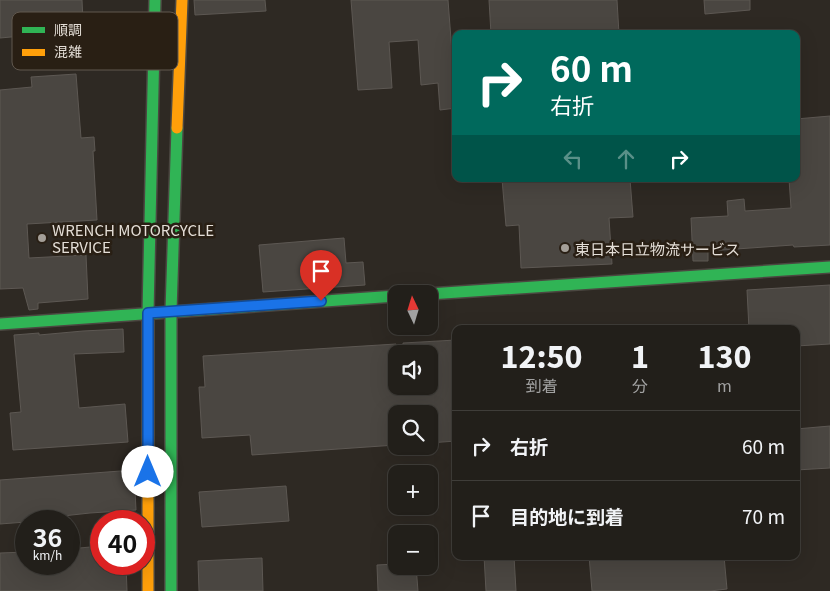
<!DOCTYPE html>
<html lang="ja">
<head>
<meta charset="utf-8">
<style>
	:root { --surface:#221f1a; --page:#2e2c27; --text:#f1f3f6; --muted:#a2a2a2; --line:#3f3d39 }
	body { margin:0; font-family:Georgia,"Noto Sans JP",serif; background:var(--page); color:var(--text); height:100vh; display:flex; flex-direction:column; font-size:19px; white-space:nowrap }
	* { box-sizing:border-box; margin:0 }
	p { font-size:16px; color:var(--muted) }
	.icon { flex:none; width:28px; height:28px; fill:none; stroke:currentColor; stroke-width:2; stroke-linecap:round; stroke-linejoin:round }
	.map { position:relative; flex:1; overflow:hidden }
	.sheet { position:absolute; left:452px; top:325px; width:348px; height:235px; display:flex; flex-direction:column; background:var(--surface); border-radius:10px; box-shadow:0 5px 20px #0002,0 0 0 1px var(--line) }
	.sheet>* { flex:none }
	.top-card { position:absolute; left:452px; top:30px; width:348px; height:152px; border-radius:10px; box-shadow:0 5px 20px #0002,0 0 0 1px var(--line); background:#00695c; color:#fff; overflow:hidden }
	.needle { width:32px; rotate:356deg }
	.fabs { position:absolute; left:388px; top:285px; display:grid; gap:10px }
	.fabs a { display:grid; place-items:center; width:50px; height:50px; border-radius:10px; background:var(--surface); box-shadow:0 5px 20px #0002,0 0 0 1px var(--line); font-size:25px }
	.speed { position:absolute; left:15px; top:510px; display:flex; gap:10px; font-size:25px; font-weight:700; text-align:center }
	.speed>* { display:grid; place-content:center; width:65px; height:65px; border-radius:50%; background:var(--surface); box-shadow:0 5px 20px #0002,0 0 0 1px var(--line); line-height:1 }
	.speed small { font-size:12px; font-weight:400 }
	.speed .limit { border:8px solid #d22; background:#fff; color:#111 }
	.pin { position:absolute; display:grid; place-items:center; width:42px; height:42px; color:#fff; margin:-51px -21px; border-radius:50% 50% 50% 0; rotate:-45deg; box-shadow:0 0 5px #0007 }
	.pin .icon { rotate:45deg }
	.me { position:absolute; width:55px; margin:-28px; rotate:0deg; stroke-linejoin:round; filter:drop-shadow(0 0 4px #0008) }
	.turn { display:flex; align-items:center; gap:18px; height:105px; padding:0 15px; font-size:22px }
	.turn .icon { width:65px; height:65px; stroke-width:2.5 }
	.turn b { display:block; font-size:35px; line-height:42px }
	.lanes { display:flex; align-items:center; height:48px; padding:0 15px; background:#0003; justify-content:center; gap:25px; direction:ltr }
	.lanes .off { opacity:.35 }
	.eta { display:flex; justify-content:space-evenly; align-items:center; height:85px; text-align:center }
	.eta b { font-size:30px; font-weight:800; line-height:35px }
	ul { padding:0; list-style:none }
	li { display:flex; align-items:center; gap:15px; height:70px; padding:0 15px; border-top:1px solid var(--line) }
	li div { flex:1 }
	li b { display:block; font-size:19px }
	li em { font-style:normal }
	.map>svg:first-child { display:block }
</style>
</head>
<body>
<div class="map">
<svg width="830" height="591" viewBox="0 0 830 591">
	<rect width="100%" height="100%" fill="#2e2923"/>
	<path fill="#4a4641" stroke="#5d5853" d="M 0,0 L 82,0 L 83,22 L 21,27 L 22,36 L 0,38 Z
		M 194,0 L 265,0 L 266,11 L 195,15 Z
		M 351,0 L 448,0 L 455,92 L 456,92 L 456,108 L 440,110 L 438,83 L 421,85 L 418,40 L 389,42 L 392,88 L 358,90 Z
		M 489,0 L 617,0 L 619,34 L 491,34 Z
		M 704,0 L 750,0 L 750,10 L 705,14 Z
		M 76,74 L 81,138 L 94,137 L 95,151 L 93,151 L 97,220 L 27,224 L 29,258 L 86,255 L 88,299 L 38,303 L 38,309 L 29,310 L 23,288 L 0,289 L 0,90 L 32,87 L 31,77 Z
		M 830,116 L 830,245 L 794,247 L 793,245 L 708,251 L 708,261 L 693,261 L 691,218 L 728,216 L 727,201 L 744,199 L 745,211 L 791,208 L 789,179 L 796,179 L 796,119 Z
		M 502,179 L 630,179 L 633,217 L 609,218 L 612,264 L 521,268 L 519,225 L 506,226 Z
		M 344,238 L 346,263 L 363,262 L 365,285 L 263,292 L 259,245 Z
		M 830,285 L 830,344 L 796,346 L 796,329 L 749,329 L 747,290 Z
		M 123,329 L 124,352 L 74,354 L 79,408 L 125,404 L 128,442 L 13,450 L 10,413 L 21,412 L 14,335 L 39,333 L 39,335 L 83,331 Z
		M 456,340 L 456,441 L 429,443 L 429,414 L 396,414 L 396,445 L 252,455 L 250,435 L 202,438 L 199,387 L 205,387 L 203,356 L 396,344 L 396,386 L 429,386 L 429,354 L 403,354 L 403,343 Z
		M 830,426 L 830,468 L 796,470 L 796,429 Z
		M 134,470 L 136,510 L 90,513 L 26,520 L 26,522 L 0,524 L 0,480 Z
		M 286,486 L 289,521 L 202,527 L 199,492 Z
		M 101,546 L 101,564 L 126,564 L 127,591 L 0,591 L 0,553 L 26,552 L 26,564 L 69,564 L 69,549 Z
		M 484,556 L 514,556 L 516,591 L 486,591 Z
		M 589,556 L 724,556 L 727,589 L 710,591 L 592,591 Z
		M 262,558 L 263,591 L 199,591 L 198,561 Z
		M 396,564 L 396,566 L 416,566 L 418,591 L 378,591 L 377,565 Z"/>
	<g fill="none" stroke-linecap="round" stroke-linejoin="round">
		<defs>
			<path id="fast" d="M 429,294 L 830,267
				M 0,324 L 396,296
				M 148,373 L 148,313 L 155,0
				M 171,591 L 171,311 L 177,128"/>
			<path id="slow" d="M 177,128 L 182,0
				M 148,373 L 148,591"/>
		</defs>
		<use href="#fast" stroke="#4b4741" stroke-width="14"/>
		<use href="#slow" stroke="#4b4741" stroke-width="14"/>
		<use href="#fast" stroke="#30b455" stroke-width="11"/>
		<use href="#slow" stroke="#ff9f0a" stroke-width="11"/>
	</g>
	<g fill="none" stroke-linecap="round" stroke-linejoin="round">
		<defs>
			<path id="route" d="M 148,472 L 148,313 L 321,301"/>
		</defs>
		<use href="#route" stroke="#114b97" stroke-width="12"/>
		<use href="#route" stroke="#1a73e8" stroke-width="9"/>
	</g>
	<g fill="#a49f98" stroke="#291f14" stroke-width="2">
		<circle cx="42" cy="238" r="5"/>
		<circle cx="565" cy="248" r="5"/>
	</g>
	<g text-anchor="middle" dominant-baseline="central" stroke-width="5" stroke-linejoin="round" paint-order="stroke">
		<g font-size="15" fill="#e4ded7" stroke="#291f14" text-anchor="start">
			<text x="52" y="229">WRENCH MOTORCYCLE<tspan x="52" dy="17">SERVICE</tspan></text>
			<text x="575" y="248">東日本日立物流サービス</text>
		</g>
	</g>
	<rect x="12" y="12" width="166" height="58" rx="8" fill="#291f14" stroke="#61584e" stroke-width="1"/>
	<rect x="22" y="27" width="23" height="6" fill="#30b455"/>
	<rect x="22" y="49" width="23" height="7" fill="#ff9f0a"/>
	<g font-size="14" fill="#e4ded7">
		<text x="54" y="35">順調</text>
		<text x="54" y="57">混雑</text>
	</g>
</svg>
<div class="fabs">
<a><svg class="needle" viewBox="-14 -14 28 28"><path d="M0-13l5 13h-10z" fill="#e53935"/><path d="M0 13l5-13h-10z" fill="#a2a2a2"/></svg></a>
<a><svg class="icon" aria-label="sound" viewBox="0 0 24 24"><path d="M4 9h4l5-4v14l-5-4H4zM17 9q2 3 0 6"/></svg></a>
<a><svg class="icon" aria-label="search" viewBox="0 0 24 24"><circle cx="10" cy="10" r="6"/><path d="M15 15l6 6"/></svg></a>
<a>+</a>
<a>−</a>
</div>
<div class="speed"><div>36<small>km/h</small></div><div class="limit">40</div></div>
<div class="pin" style="left:321px;top:301px;background:#d93025"><svg class="icon" aria-label="arrive" viewBox="0 0 24 24"><path d="M6 21V4h12l-3 4 3 4H6"/></svg></div>
<svg class="me" style="left:148px;top:472px" viewBox="-20 -20 40 40"><circle r="19" fill="#fff"/><path d="M0-13L10 11 0 6-10 11z" fill="#1a73e8"/></svg>
<div class="top-card">
<div class="turn"><svg class="icon" aria-label="right" viewBox="0 0 24 24"><path d="M7 20v-9h11M14 6l5 5-5 5"/></svg><div><b>60 m</b>右折</div></div>
<div class="lanes"><svg class="icon off" aria-label="left" viewBox="0 0 24 24"><path d="M17 20v-9H6M10 6l-5 5 5 5"/></svg><svg class="icon off" aria-label="ahead" viewBox="0 0 24 24"><path d="M12 20V5M6 11l6-6 6 6"/></svg><svg class="icon" aria-label="right" viewBox="0 0 24 24"><path d="M7 20v-9h11M14 6l5 5-5 5"/></svg></div>
</div>
<section class="sheet">
<div class="eta">
<div><b>12:50</b><p>到着</p></div>
<div><b>1</b><p>分</p></div>
<div><b>130</b><p>m</p></div>
</div>
<ul>
<li><svg class="icon" aria-label="right" viewBox="0 0 24 24"><path d="M7 20v-9h11M14 6l5 5-5 5"/></svg><div><b>右折</b></div><em>60 m</em></li>
<li><svg class="icon" aria-label="arrive" viewBox="0 0 24 24"><path d="M6 21V4h12l-3 4 3 4H6"/></svg><div><b>目的地に到着</b></div><em>70 m</em></li>
</ul>
</section>
</div>
</body>
</html>
